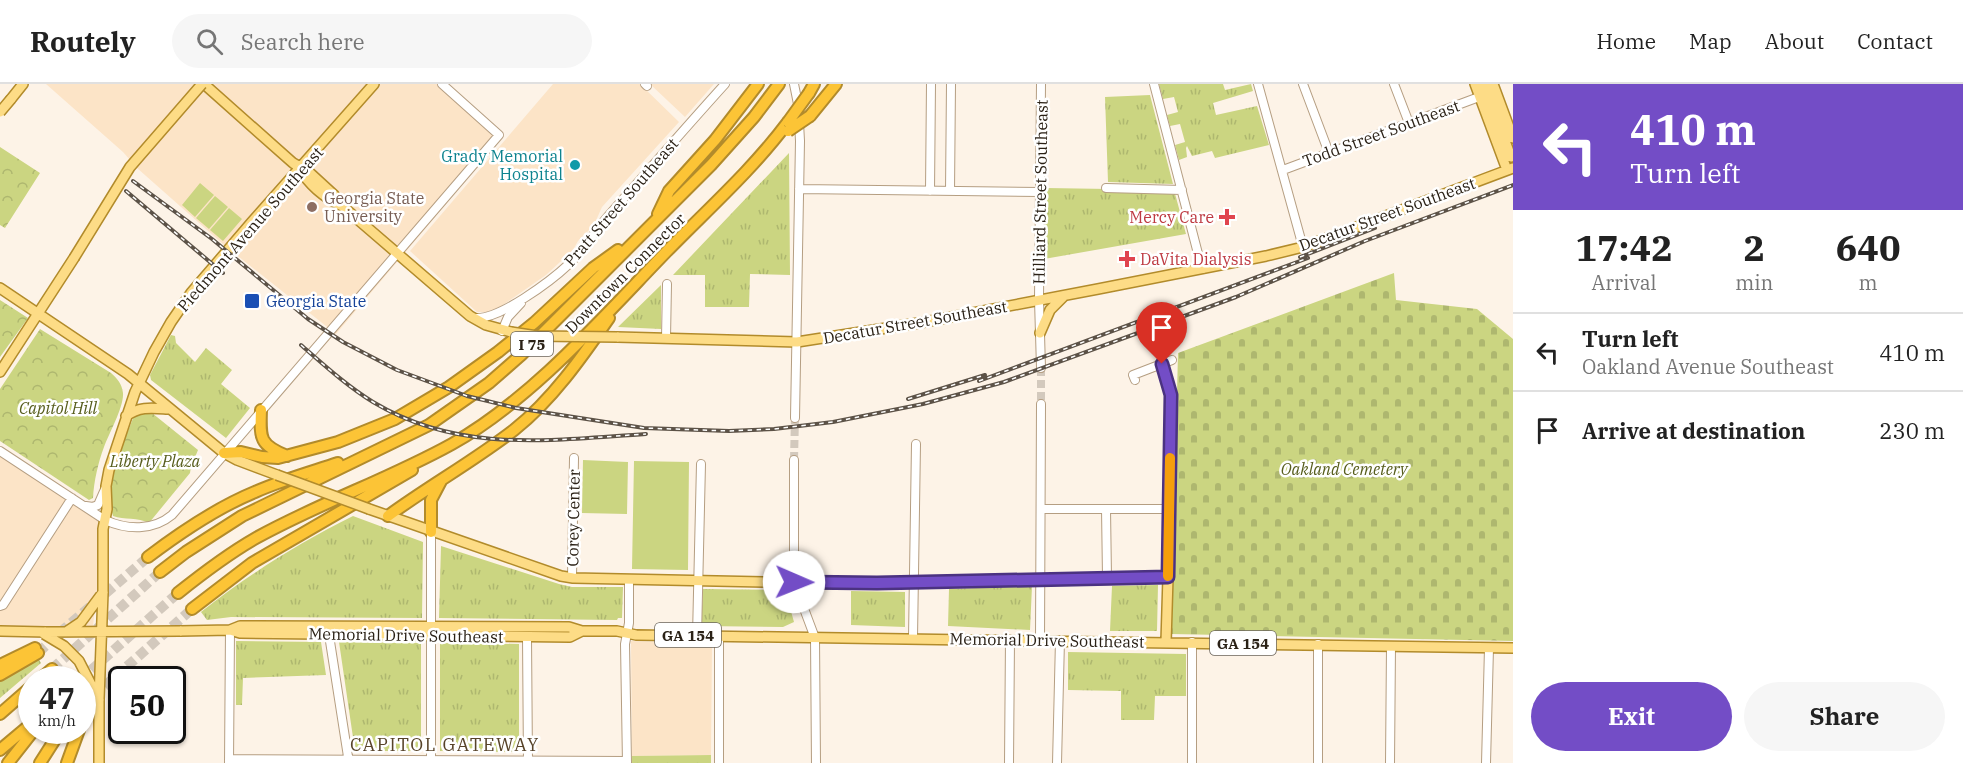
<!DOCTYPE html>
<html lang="en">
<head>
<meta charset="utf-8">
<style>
	:root { --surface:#fff; --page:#f6f6f6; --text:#222; --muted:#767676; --line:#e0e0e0; --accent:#734dc6 }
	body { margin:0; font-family:"IBM Plex Serif",serif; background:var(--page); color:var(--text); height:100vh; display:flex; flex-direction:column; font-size:22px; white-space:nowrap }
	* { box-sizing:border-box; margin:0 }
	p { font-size:20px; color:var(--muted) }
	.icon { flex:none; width:33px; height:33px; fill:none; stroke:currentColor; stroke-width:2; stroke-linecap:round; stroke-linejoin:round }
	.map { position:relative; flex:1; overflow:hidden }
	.drawer { display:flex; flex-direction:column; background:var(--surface); width:450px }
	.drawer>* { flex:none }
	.guide { background:#734dc6; color:#fff; overflow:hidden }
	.speed { position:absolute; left:18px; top:582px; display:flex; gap:12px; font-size:30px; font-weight:700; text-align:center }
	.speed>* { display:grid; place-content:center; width:78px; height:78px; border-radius:50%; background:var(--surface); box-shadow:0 2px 4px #0004; line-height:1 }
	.speed small { font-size:15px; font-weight:400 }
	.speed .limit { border:3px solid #111; border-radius:9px; background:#fff; color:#111 }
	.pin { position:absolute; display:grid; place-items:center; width:51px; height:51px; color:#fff; margin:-62px -26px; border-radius:50% 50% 50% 0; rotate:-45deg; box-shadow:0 0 6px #0007 }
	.pin .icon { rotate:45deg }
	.me { position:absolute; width:66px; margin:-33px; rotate:91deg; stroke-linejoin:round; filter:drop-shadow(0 0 4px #0008) }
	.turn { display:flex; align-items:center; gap:21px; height:126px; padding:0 18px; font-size:27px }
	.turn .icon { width:78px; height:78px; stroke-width:2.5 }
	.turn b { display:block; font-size:42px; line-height:51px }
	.eta { display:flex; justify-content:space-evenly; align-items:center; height:102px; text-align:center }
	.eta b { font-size:36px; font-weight:700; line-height:42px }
	.primary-button { display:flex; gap:12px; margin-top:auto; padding:12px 18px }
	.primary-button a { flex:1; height:69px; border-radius:36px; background:var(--accent); color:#fff; font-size:24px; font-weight:700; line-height:69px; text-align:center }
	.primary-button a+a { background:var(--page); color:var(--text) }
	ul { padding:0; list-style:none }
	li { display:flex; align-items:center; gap:18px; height:78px; padding:0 18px; border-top:2px solid var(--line) }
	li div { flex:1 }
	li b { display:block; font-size:22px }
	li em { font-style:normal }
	header { display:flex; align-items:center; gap:36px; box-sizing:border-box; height:84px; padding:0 30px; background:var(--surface); border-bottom:2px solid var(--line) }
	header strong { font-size:28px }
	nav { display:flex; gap:33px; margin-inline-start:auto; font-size:21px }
	.search { width:420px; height:54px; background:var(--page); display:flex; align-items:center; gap:15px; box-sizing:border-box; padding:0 21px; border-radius:33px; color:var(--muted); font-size:22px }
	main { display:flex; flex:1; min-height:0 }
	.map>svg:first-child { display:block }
</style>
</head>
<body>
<header>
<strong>Routely</strong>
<div class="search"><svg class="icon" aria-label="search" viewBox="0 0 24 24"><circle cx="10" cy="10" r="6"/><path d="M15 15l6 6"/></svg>Search here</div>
<nav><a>Home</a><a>Map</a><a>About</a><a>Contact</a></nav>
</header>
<main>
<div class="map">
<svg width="1513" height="679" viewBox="0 0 1513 679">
	<defs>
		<pattern id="grass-tufts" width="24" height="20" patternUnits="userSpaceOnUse" patternTransform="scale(1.5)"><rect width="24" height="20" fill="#cbd581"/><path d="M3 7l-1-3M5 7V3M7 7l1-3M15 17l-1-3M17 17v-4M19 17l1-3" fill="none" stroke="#aeb76f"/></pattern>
		<pattern id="cemetery-stones" width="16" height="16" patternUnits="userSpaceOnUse" patternTransform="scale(1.5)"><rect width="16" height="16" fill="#cbd581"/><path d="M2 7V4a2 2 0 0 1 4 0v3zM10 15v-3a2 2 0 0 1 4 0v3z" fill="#aeb76f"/></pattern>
		<pattern id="park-crowns" width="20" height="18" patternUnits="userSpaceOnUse" patternTransform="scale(1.5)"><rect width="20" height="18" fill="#cbd581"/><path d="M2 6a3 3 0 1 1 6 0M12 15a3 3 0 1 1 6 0" fill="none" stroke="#aeb76f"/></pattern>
	</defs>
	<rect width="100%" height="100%" fill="#fdf3e7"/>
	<path fill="#fce4c7" d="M 46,0 L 440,0 L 502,54 L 336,250 L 224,161 L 137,84 L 123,68 Z
		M 553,0 L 640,0 L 679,38 L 602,123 L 594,141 L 578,157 L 573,166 L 546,191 L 500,223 L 487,228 L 477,228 L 410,167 Z
		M 650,0 L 714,0 L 685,33 Z
		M 0,367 L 105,436 L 93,542 L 0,543 Z
		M 631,557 L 712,559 L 711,671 L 632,672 Z"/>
	<path fill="url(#grass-tufts)" d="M 1159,0 L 1223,0 L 1225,6 L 1251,0 L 1253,7 L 1213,19 L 1216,31 L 1257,22 L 1269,61 L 1215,74 L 1212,67 L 1192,72 L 1187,62 L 1186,64 L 1187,73 L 1179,76 L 1175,61 L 1185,58 L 1180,40 L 1170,42 L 1167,31 L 1178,28 L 1174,13 L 1163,15 Z
		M 1150,11 L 1173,100 L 1108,98 L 1105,13 Z
		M 789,69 L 790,191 L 750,190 L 749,223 L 705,223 L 705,191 L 673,191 Z
		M 1046,104 L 1174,106 L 1186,150 L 1044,175 Z
		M 661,201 L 661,245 L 618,243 Z
		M 171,251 L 175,252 L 176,259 L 195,278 L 206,264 L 232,286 L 221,300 L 250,324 L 226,354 L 151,296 L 150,291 Z
		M 353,432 L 423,458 L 422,534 L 231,533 L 207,536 L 201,528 C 251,489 297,460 353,432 Z
		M 441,462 L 559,500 L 572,503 L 623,503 L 622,534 L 618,534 L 617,536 L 439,534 Z
		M 1158,501 L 1157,547 L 1110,547 L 1112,502 Z
		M 1032,502 L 1030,546 L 948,542 L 949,505 Z
		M 703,505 L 785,506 L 794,538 L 783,543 L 701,542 Z
		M 851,507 L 905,508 L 905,543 L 851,541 Z
		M 236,557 L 321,558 L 326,591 L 243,594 L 242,621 L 236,621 Z
		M 339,558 L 421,559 L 421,667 L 355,667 Z
		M 440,559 L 519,560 L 519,668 L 440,667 Z
		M 1068,568 L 1186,570 L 1186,612 L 1155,612 L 1154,636 L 1121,636 L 1121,607 L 1068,606 Z
		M 38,574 L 41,579 L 0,614 L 0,595 Z"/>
	<path fill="url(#cemetery-stones)" d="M 1394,189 L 1396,216 L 1477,225 L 1513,255 L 1513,557 L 1171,550 L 1178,269 Z"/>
	<path fill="url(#park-crowns)" d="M 0,63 L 40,89 L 5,144 L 0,141 Z
		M 0,216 L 28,234 L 0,273 Z
		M 40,245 L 111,289 C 117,294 122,300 123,309 C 124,323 109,349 104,363 C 98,379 94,397 93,414 L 89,416 L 0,357 L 0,305 Z
		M 147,327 L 152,329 L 198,366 L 191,383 L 190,389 L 149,439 C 138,433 124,436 113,432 C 103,402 123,360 134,332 Z
		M 711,671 L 711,679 L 632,679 L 632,672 Z"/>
	<path fill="#cbd581" d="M 200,99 L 214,111 L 195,133 L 182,121 Z
		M 215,112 L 228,123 L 209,145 L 196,134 Z
		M 229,124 L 242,135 L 223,157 L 210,146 Z
		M 583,376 L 628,378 L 627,430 L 582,429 Z
		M 634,377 L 689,378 L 688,486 L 632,485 Z"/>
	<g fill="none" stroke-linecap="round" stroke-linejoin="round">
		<path stroke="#d3c9bd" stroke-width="8" stroke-dasharray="8 4" stroke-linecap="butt" d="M 1041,284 L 1041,320
			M 794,376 L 795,334"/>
		<path stroke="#d3c9bd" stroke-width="10" stroke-dasharray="10 5" stroke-linecap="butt" d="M 38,569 L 57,551 L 148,473
			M 52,585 L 160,488
			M 80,596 L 178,509
			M 82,622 L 192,525
			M 82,637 L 92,616"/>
		<defs>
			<path id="minor" d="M 645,0 L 647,2
				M 794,0 L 798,20 L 800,57 L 795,334
				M 1154,0 L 1202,185
				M 1258,0 L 1303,163
				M 1303,0 L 1329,69
				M 1394,0 L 1409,39
				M 1283,86 L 1479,13
				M 1106,104 L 1182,106
				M 799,105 L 1040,108
				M 930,107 L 931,0
				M 950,107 L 951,0
				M 475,234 C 499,236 551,197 569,180 C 585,165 595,147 609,131 C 648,87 686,43 725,0
				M 502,247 L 508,233 L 521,219
				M 666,254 L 667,200
				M 1162,280 L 1171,311 L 1168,493
				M 1041,284 L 1039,216 L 1041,0
				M 1135,296 L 1133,291 L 1172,276
				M 0,367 L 105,436 C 127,446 153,447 172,431 L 499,51 L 442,0
				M 794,376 L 794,498 L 815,554 L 816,679
				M 86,422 L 93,423 L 98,421 L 105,405
				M 1041,425 L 1169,425
				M 1106,425 L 1107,493
				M 572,494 L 574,374
				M 0,522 L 3,521 L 72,414
				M 329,551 L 349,679
				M 697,552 L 701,380
				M 527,553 L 528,679
				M 913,554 L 916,360
				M 1040,556 L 1041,320
				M 1192,558 L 1192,679
				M 229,675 L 627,677
				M 229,679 L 230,546
				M 431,679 L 431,448
				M 627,679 L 625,560 L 629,539 L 629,496
				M 719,679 L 719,552
				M 1009,679 L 1010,555
				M 1057,679 L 1060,556
				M 1318,679 L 1318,560
				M 1390,679 L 1391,562
				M 1486,679 L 1489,564"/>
			<path id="major" d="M 204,0 L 293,79 L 310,89 L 334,111 L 341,121 L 470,232 L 486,241 L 511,248
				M 1475,0 L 1507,86
				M 1484,0 L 1511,73
				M 1493,0 L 1513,54
				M 11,15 L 23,0
				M 300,85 C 308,100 324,113 340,121
				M 0,204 L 128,290 L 224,369 L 237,376 L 277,391
				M 1040,249 L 1050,226 L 1064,212
				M 617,253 L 797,258 L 925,238 L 1098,205 L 1266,172 L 1303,163 L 1513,84
				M 0,288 L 74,174
				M 126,332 C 140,322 152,324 168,325
				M 369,425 L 561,492 L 573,494 L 858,500 L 1168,493 L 1166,558
				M 103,509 L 103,445 L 107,425 L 106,402 L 109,386 L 135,308 L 154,268 L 171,238 L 191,209 L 251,139 L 374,0
				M 230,546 L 240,542 L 569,543 L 582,547 L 617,547 L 636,551 L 1513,564
				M 0,547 L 46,548
				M 180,547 L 230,546 L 240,549 L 570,553 L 582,547
				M 99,615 L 99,679"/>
			<path id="highway" d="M 809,9 L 814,0
				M 810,32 L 836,0
				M 658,130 L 669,107 L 715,56 L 758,0
				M 261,326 C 260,354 259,361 287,372
				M 224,369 L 241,368 L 262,373 L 278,374 L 338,358 L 395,335 L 449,303 L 498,268 L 534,239 L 593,184 L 618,166
				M 388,432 C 429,402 474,377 514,346 C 552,316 582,273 609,234
				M 431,448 L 431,416 L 441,397
				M 148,473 C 181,448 216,424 255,408 C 282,396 311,388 338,379
				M 160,488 L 186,468 L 242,432 L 429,341 L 489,299 L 521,271 L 711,81 L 754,33 L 779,0
				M 178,509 C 203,489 228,470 256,454 C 319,419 389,395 452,360 C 532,315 604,232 667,167 C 708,125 753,85 788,38
				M 192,525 L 252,479 L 412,386
				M 0,581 L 35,564
				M 0,591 L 38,569
				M 39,596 L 52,585
				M 0,630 L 32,602
				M 0,666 L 32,639
				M 8,679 L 34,646
				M 40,679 L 61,646
				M 67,679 L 79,646"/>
		</defs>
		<use href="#minor" stroke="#b59e82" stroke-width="10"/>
		<use href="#major" stroke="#b28b2b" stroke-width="12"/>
		<use href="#highway" stroke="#b28b2b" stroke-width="14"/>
		<use href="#minor" stroke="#fff" stroke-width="8"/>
		<use href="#major" stroke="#fddc86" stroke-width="9"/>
		<use href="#highway" stroke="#fcc436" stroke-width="10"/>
		<defs>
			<path id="rail" d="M 133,97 L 212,155 L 308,235 L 343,258 L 397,286 L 467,312 L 516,324 L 644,344 L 729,347 L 774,345 L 833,338 L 923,320 L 1004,298 L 1236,213 L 1365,157 L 1513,101
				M 126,107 L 223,189
				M 1300,173 L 1375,144
				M 301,261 C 324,281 347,302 373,318 C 460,370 550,356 646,350
				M 979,297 L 1308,174
				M 908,315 L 985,291"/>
		</defs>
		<use href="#rail" stroke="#5c5247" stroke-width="4"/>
		<use href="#rail" stroke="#fff" stroke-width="1.5" stroke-dasharray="4.5" stroke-linecap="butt"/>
		<defs>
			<path id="major-bridge" d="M 0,28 L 11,15
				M 74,174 L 130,83 L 202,0
				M 511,248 L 537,252 L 617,253
				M 277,391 L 369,425
				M 46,548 L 180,547
				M 66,548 L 81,538 L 101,511
				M 44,550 L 64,562 L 79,577 L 97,612
				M 99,615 L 103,509"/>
			<path id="highway-bridge" d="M 788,38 L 809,9
				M 788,47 L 810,32"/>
		</defs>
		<use href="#major-bridge" stroke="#b28b2b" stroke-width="12" stroke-linecap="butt"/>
		<use href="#highway-bridge" stroke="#b28b2b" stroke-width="14" stroke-linecap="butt"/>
		<use href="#major-bridge" stroke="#fddc86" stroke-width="9"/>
		<use href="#highway-bridge" stroke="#fcc436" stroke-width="10"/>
	</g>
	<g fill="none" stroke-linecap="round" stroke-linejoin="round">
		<defs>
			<path id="route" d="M 794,498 L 877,499 L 1168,493 L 1171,311 L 1162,280"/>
		</defs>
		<use href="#route" stroke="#4b3281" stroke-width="15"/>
		<use href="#route" stroke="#734dc6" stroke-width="10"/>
		<path stroke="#f59e0b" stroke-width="10" d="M 1168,492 L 1170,374"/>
	</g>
	<circle fill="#0f9aa8" stroke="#fff" stroke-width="2" cx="575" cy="81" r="6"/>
	<circle fill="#8d6e63" stroke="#fff" stroke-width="2" cx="312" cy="123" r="6"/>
	<g fill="#e0444e" stroke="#fff" stroke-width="2">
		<path d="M1224 124h6v6h6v6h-6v6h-6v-6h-6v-6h6z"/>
		<path d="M1124 166h6v6h6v6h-6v6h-6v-6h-6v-6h6z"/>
	</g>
	<rect fill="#1a4fb4" stroke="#fff" stroke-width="2" x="244" y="209" width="16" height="16" rx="3"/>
	<g text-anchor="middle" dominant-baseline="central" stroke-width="5" stroke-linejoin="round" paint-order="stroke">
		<g fill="#fff" stroke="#6a645c" stroke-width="1.5">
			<rect x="511" y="248" width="42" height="24" rx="4.5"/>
			<rect x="655" y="539" width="66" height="24" rx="4.5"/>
			<rect x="1210" y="547" width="66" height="24" rx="4.5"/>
		</g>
		<g font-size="15" font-weight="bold" fill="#2a2116">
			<text x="532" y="260">I 75</text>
			<text x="688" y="551">GA 154</text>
			<text x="1243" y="559">GA 154</text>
		</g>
		<g font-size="16" fill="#2a2116" stroke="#fff">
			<text transform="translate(1381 49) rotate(-20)">Todd Street Southeast</text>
			<text transform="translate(1040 108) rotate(-89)">Hilliard Street Southeast</text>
			<text transform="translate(621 118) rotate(-49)">Pratt Street Southeast</text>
			<text transform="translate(1387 130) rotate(-20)">Decatur Street Southeast</text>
			<text transform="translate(250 145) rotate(-49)">Piedmont Avenue Southeast</text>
			<text transform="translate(625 189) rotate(-45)">Downtown Connector</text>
			<text transform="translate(915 238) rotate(-10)">Decatur Street Southeast</text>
			<text transform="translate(573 434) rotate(-89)">Corey Center</text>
			<text transform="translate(406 551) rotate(1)">Memorial Drive Southeast</text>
			<text transform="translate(1047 556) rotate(1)">Memorial Drive Southeast</text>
		</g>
		<g font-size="16" fill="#0d838f" stroke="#fff" text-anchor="end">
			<text x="563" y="72">Grady Memorial<tspan x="563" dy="18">Hospital</tspan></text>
		</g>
		<g font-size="16" fill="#785e54" stroke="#fff" text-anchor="start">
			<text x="324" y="114">Georgia State<tspan x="324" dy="18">University</tspan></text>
		</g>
		<g font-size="16" fill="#be3a42" stroke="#fff" text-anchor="end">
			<text x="1214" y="133">Mercy Care</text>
			<text x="1140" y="175" text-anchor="start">DaVita Dialysis</text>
		</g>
		<g font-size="16" fill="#164399" stroke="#fff" text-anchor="start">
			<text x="266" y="217">Georgia State</text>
		</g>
		<g font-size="16" font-style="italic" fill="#575d1c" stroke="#fff">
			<text x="58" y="324">Capitol Hill</text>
			<text x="155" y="377">Liberty Plaza</text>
			<text x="1344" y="385">Oakland Cemetery</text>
		</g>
		<g font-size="18" letter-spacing="1.5" fill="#574329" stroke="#fff">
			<text x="445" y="660">CAPITOL GATEWAY</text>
		</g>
	</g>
</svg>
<div class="speed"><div>47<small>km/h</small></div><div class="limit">50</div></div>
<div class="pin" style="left:1162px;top:280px;background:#d93025"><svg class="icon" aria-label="arrive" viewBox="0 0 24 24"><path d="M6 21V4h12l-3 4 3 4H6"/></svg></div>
<svg class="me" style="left:794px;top:498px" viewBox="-20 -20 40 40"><circle r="19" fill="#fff"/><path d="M0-13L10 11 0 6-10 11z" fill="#734dc6"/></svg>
</div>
<section class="drawer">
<div class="guide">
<div class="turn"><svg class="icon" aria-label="left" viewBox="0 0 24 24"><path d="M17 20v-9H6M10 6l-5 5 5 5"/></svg><div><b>410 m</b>Turn left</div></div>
</div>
<div class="eta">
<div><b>17:42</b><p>Arrival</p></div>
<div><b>2</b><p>min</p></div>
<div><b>640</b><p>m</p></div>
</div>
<ul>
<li><svg class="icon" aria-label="left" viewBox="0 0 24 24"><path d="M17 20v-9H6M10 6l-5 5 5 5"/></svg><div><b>Turn left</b><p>Oakland Avenue Southeast</p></div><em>410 m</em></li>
<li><svg class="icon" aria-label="arrive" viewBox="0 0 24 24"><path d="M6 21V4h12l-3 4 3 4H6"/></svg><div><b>Arrive at destination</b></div><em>230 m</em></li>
</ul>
<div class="primary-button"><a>Exit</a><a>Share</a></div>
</section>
</main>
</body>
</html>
